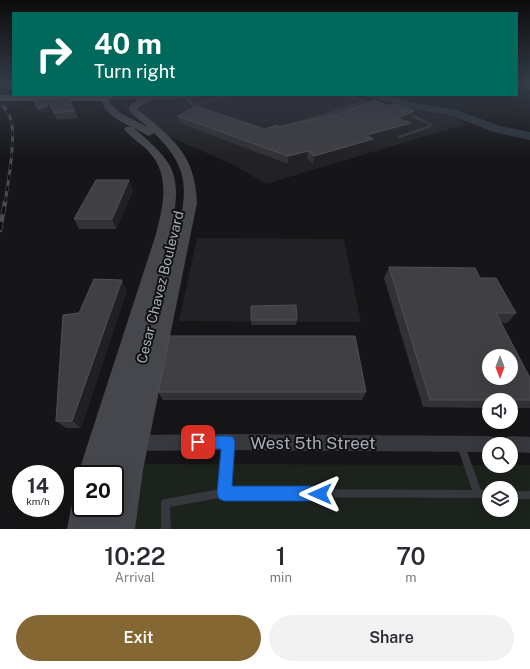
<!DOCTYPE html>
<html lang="en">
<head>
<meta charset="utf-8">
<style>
	:root { --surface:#fff; --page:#f2f2f3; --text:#2b2b33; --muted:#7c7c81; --accent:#856733 }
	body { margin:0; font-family:"Public Sans",sans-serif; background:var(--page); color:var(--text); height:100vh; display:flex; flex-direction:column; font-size:15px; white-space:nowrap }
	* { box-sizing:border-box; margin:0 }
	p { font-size:13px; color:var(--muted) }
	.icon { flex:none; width:22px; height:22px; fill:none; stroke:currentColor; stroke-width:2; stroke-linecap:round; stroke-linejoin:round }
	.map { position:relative; height:529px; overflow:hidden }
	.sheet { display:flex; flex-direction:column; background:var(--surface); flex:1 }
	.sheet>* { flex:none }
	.top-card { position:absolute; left:12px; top:12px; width:506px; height:84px; border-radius:0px; box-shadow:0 4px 16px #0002; background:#00695c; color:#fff; overflow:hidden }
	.needle { width:26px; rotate:180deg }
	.buttons { position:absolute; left:482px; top:349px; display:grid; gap:8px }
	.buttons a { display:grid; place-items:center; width:36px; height:36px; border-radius:50%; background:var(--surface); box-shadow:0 4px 16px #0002; font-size:20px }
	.speed { position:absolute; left:12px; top:465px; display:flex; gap:8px; font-size:20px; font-weight:700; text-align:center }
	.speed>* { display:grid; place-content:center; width:52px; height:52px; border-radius:50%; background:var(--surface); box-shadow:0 4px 16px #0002; line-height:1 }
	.speed small { font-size:10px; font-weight:400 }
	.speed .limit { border:2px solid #111; border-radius:6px; background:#fff; color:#111 }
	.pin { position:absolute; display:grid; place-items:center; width:34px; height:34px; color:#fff; margin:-17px; border-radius:8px; box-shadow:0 2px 6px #0006 }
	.me { position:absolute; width:44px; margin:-22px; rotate:270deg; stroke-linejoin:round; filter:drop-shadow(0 0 3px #0008) }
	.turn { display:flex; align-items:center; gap:14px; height:84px; padding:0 16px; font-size:18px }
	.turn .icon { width:52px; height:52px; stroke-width:2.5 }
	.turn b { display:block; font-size:28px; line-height:34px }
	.eta { display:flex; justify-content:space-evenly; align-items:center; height:68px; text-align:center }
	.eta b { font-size:24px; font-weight:600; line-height:28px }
	.action { display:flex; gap:8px; margin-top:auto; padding:8px 16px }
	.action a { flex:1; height:46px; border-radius:24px; background:var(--accent); color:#fff; font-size:16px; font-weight:600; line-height:46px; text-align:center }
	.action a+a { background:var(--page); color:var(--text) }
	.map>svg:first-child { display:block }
</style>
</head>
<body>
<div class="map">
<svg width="530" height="529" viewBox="0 0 530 529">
	<rect width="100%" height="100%" fill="#161618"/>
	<path fill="#222225" d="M 219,95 L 350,95 L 396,106 L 450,116 L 466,124 L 266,184 L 236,166 L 150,128 L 120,107 L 122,104 L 126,103 L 167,103 Z
		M 197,238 L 344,239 L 361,322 L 179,321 Z"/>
	<path fill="#1c231d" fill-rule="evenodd" d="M 136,464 L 530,465 L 530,529 L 110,529 L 115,508 L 115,485 L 119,468 ZM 489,488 L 511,488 L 511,510 L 489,510 Z"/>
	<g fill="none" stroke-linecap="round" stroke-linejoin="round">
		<path fill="#2c353c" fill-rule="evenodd" d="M 367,95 L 384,95 L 410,102 L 456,110 L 500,126 L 530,132 L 530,140 L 493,132 L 453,116 L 409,108 L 368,97 Z"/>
		<path fill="#37383d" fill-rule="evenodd" d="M 229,95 L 235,95 L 195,105 L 202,108 L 203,109 L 201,110 L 194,108 L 184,97 L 187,96 L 194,104 Z
			M 339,95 L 345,95 L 367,101 L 330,115 L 273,129 L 271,128 L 328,113 L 361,101 Z
			M 406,112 L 408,112 L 434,125 L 424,130 L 400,138 L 398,138 L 398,136 L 429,125 L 406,114 Z
			M 228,440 L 231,441 L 232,444 L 229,489 L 472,490 L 457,446 L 458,443 L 461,442 L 464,443 L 481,490 L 489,490 L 489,498 L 224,497 L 170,507 L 171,529 L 161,529 L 161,503 L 162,500 L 165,499 L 220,489 L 224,444 L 225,441 Z
			M 511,491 L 530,491 L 530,499 L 511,499 Z"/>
		<path fill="#37383d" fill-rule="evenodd" d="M 517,83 L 530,86 L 530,90 L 517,87 Z
			M 228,434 L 489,436 L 495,438 L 497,444 L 489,444 L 489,452 L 228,450 L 137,451 L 131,449 L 129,443 L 131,437 L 137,435 Z
			M 511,436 L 530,437 L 530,453 L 511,452 L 511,444 L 503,444 L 505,438 Z"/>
		<path fill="#37383d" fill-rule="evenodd" d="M 201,95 L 197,97 L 170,100 L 105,100 L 101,98 L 105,96 Z"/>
		<path fill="#45474d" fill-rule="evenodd" d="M 105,95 L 108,96 L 111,104 L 119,112 L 149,128 L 130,112 L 129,107 C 134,101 145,95 154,96 L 155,98 C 150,103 141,103 137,109 C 173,139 195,153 197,203 L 143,470 L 135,529 L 67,529 L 71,508 L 74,499 L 81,497 L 81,508 L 115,508 L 117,483 L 115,484 L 115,474 L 81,474 L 81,480 L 78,474 L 156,234 C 163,206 171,176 149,152 C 142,144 131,138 124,129 L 126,127 L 131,127 C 118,120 104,113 101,98 ZM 134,128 L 149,136 L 154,133 C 185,163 189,184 179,225 L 172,226 C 183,170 172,162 134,128 Z"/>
		<path fill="#5b5e65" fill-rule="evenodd" d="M 0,95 L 116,95 L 105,101 L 0,101 Z"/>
		<defs>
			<path id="rail-far1" d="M 0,101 C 4,107 9,113 11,120 C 16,139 8,183 5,203"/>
			<path id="rail" d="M 0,230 L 5,202"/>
		</defs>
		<use href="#rail-far1" stroke="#4a4c52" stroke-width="3"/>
		<use href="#rail" stroke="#4a4c52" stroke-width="4.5"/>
		<use href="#rail-far1" stroke="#111113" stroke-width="2" stroke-dasharray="5.5" stroke-linecap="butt"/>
		<use href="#rail" stroke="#111113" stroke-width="3" stroke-dasharray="8" stroke-linecap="butt"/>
	</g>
	<path fill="#323236" d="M 47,100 L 75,111 L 78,118 L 57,120 Z
		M 389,106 L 414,111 L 411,119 L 406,121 L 409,131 L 373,141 L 371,147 L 313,164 L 307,159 L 288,164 L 179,123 L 178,116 L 264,129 L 280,127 Z
		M 129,180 L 133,191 L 116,229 L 79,229 L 74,219 Z
		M 389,267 L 480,278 L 516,313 L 507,323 L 501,323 L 530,378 L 530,408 L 511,408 L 511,400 L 489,400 L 489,408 L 423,407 L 384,278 Z
		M 127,290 L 81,428 L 66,428 L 56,421 L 79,313 Z
		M 251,320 L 297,320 L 296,325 L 251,325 Z
		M 158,392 L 366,392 L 362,400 L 163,400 Z"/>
	<path fill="#212124" d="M 13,85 L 13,88 L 3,90 L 1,88 Z
		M 48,106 L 50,111 L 40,113 L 38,109 Z
		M 414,111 L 411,119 L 396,125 L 398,118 Z
		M 411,123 L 409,131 L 373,141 L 371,147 L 313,164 L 314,156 L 367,135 Z
		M 308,151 L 307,159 L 288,164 L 288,156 Z
		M 129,180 L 133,191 L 116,229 L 112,219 Z
		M 122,280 L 127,290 L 81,428 L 72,421 Z"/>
	<path fill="#3f3f44" stroke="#4f5156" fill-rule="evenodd" d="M 0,83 L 13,83 L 13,85 L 1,88 L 0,86 Z
		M 68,98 L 75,111 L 54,113 L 47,100 Z
		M 44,99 L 48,106 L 38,109 L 34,101 Z
		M 374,100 L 389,106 L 394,104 L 414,111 L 398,118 L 411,123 L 367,135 L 373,139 L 314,156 L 308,151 L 288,156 L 178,116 L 196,106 L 264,129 L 278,125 L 280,127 L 337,114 Z
		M 96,180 L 129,180 L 112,219 L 74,219 Z
		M 389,267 L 475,268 L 480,278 L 496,278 L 516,313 L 496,313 L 530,378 L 530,400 L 430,400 ZM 489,356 L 511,356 L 511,378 L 489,378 Z
		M 94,279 L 122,280 L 72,421 L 56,421 L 63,315 L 79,313 Z
		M 296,305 L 297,320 L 251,320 L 251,306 Z
		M 170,336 L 355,336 L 366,392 L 158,392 Z"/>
	<linearGradient id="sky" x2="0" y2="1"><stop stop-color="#0c0c0d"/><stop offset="0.53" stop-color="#363c48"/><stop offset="1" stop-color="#363c48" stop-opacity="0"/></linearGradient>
	<rect width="530" height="157" fill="url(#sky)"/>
	<path fill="#1a73e8" stroke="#114b97" d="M 198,436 L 228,436 L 233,437 L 235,442 L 232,486 L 320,486 L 325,489 L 327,494 L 325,499 L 320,501 L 224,501 L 219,499 L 217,493 L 221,449 L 198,449 L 193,447 L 191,442 L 193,438 Z"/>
	<g text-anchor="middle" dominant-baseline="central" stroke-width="4" stroke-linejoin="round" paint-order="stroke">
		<g font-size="14" fill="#a8adb8" stroke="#111113">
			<text transform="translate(160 287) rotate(-76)">Cesar Chavez Boulevard</text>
		</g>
		<g font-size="17" fill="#a8adb8" stroke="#111113">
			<text x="313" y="443">West 5th Street</text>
		</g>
	</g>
</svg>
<div class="buttons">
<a><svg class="needle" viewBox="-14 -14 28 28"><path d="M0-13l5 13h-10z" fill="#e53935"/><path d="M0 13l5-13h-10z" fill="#7c7c81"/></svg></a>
<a><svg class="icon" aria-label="sound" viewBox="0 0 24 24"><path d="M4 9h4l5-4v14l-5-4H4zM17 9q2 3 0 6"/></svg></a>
<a><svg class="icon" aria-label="search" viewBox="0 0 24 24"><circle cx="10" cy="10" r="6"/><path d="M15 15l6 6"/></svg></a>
<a><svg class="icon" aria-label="layers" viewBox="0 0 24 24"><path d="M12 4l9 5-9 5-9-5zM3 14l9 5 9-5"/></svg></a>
</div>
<div class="speed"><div>14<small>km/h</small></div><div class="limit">20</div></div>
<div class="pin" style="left:198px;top:442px;background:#d93025"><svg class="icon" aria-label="arrive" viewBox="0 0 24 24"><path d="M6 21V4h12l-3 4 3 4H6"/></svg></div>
<svg class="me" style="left:320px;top:494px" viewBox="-20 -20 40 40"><path d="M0-17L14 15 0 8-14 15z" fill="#1a73e8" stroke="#fff" stroke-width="4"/></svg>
<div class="top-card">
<div class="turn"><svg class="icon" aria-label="right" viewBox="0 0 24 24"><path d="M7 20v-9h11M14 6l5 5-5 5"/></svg><div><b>40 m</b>Turn right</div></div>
</div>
</div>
<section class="sheet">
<div class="eta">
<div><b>10:22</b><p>Arrival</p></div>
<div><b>1</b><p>min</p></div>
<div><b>70</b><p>m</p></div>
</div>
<div class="action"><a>Exit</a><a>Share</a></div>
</section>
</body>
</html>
